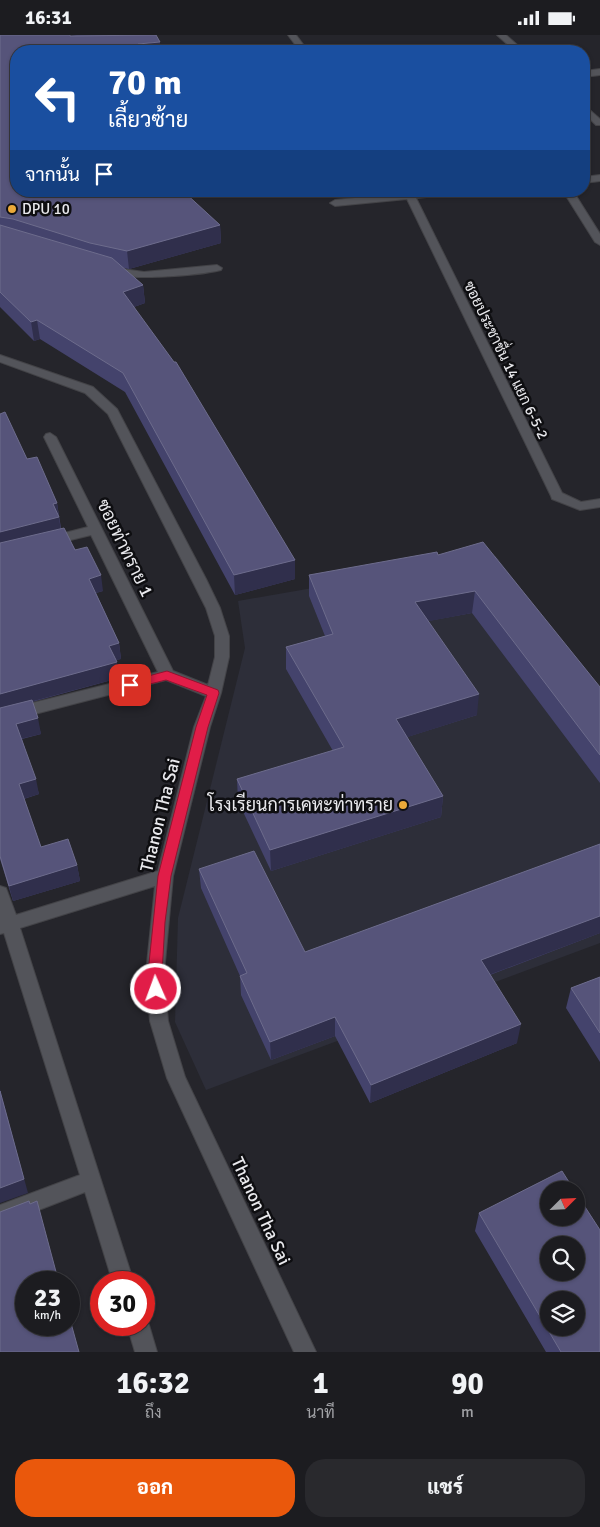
<!DOCTYPE html>
<html lang="th">
<head>
<meta charset="utf-8">
<style>
	:root { --surface:#1c1c20; --page:#29292d; --text:#f1f3f6; --muted:#a0a1a5; --line:#3a3a3e; --accent:#ea580c }
	body { margin:0; font-family:Signika,Sarabun,sans-serif; background:var(--page); color:var(--text); height:100vh; display:flex; flex-direction:column; font-size:19px; white-space:nowrap }
	* { box-sizing:border-box; margin:0 }
	p { font-size:16px; color:var(--muted) }
	.icon { flex:none; width:28px; height:28px; fill:none; stroke:currentColor; stroke-width:2; stroke-linecap:round; stroke-linejoin:round }
	.map { position:relative; height:1317px; overflow:hidden }
	.side { display:flex; flex-direction:column; background:var(--surface); flex:1 }
	.side>* { flex:none }
	.banner { position:absolute; left:10px; top:10px; width:580px; height:152px; border-radius:20px; box-shadow:0 1px 4px #0004,0 0 0 1px var(--line); background:#1a4fa0; color:#fff; overflow:hidden }
	.needle { width:32px; rotate:66deg }
	.tools { position:absolute; left:540px; top:1146px; display:grid; gap:10px }
	.tools a { display:grid; place-items:center; width:45px; height:45px; border-radius:50%; background:var(--surface); box-shadow:0 1px 4px #0004,0 0 0 1px var(--line); font-size:25px }
	.speed { position:absolute; left:15px; top:1236px; display:flex; gap:10px; font-size:25px; font-weight:700; text-align:center }
	.speed>* { display:grid; place-content:center; width:65px; height:65px; border-radius:50%; background:var(--surface); box-shadow:0 1px 4px #0004,0 0 0 1px var(--line); line-height:1 }
	.speed small { font-size:12px; font-weight:400 }
	.speed .limit { border:8px solid #d22; background:#fff; color:#111 }
	.pin { position:absolute; display:grid; place-items:center; width:42px; height:42px; color:#fff; margin:-21px; border-radius:10px; box-shadow:0 2px 8px #0006 }
	.me { position:absolute; width:55px; margin:-28px; rotate:358deg; stroke-linejoin:round; filter:drop-shadow(0 0 4px #0008) }
	.turn { display:flex; align-items:center; gap:18px; height:105px; padding:0 15px; font-size:22px }
	.turn .icon { width:65px; height:65px; stroke-width:2.5 }
	.turn b { display:block; font-size:35px; line-height:42px }
	.then { display:flex; align-items:center; height:48px; padding:0 15px; background:#0003; gap:10px; font-size:19px }
	.eta { display:flex; justify-content:space-evenly; align-items:center; height:85px; text-align:center }
	.eta b { font-size:30px; font-weight:800; line-height:35px }
	.button { display:flex; gap:10px; margin-top:auto; padding:10px 15px }
	.button a { flex:1; height:58px; border-radius:20px; background:var(--accent); color:#fff; font-size:20px; font-weight:800; line-height:58px; text-align:center }
	.button a+a { background:var(--page); color:var(--text) }
	.status { display:flex; justify-content:space-between; align-items:center; height:35px; padding:0 25px; background:var(--surface); direction:ltr }
	.status svg { height:14px; fill:currentColor }
	.map>svg:first-child { display:block }
</style>
</head>
<body>
<div class="status"><b>16:31</b><svg viewBox="0 0 49 12"><path d="M0 12V9h3v3zM5 12V6h3v6zM10 12V3h3v9zM15 12V0h3v12zM26 1h20v11H26zM47 4h2v5h-2z"/></svg></div>
<div class="map">
<svg width="600" height="1317" viewBox="0 0 600 1317">
	<rect width="100%" height="100%" fill="#25252b"/>
	<path fill="#2d2e39" d="M 496,521 L 600,657 L 600,908 L 206,1055 L 175,987 L 178,883 L 245,613 L 238,566 Z"/>
	<g fill="none" stroke-linecap="round" stroke-linejoin="round">
		<defs>
			<path id="street" d="M 288,0 L 296,0 L 308,16 L 300,16 Z
				M 497,0 L 506,0 L 524,16 L 515,16 Z
				M 600,34 L 600,40 L 584,42 L 584,36 Z
				M 584,70 L 600,84 L 600,90 L 596,90 L 584,78 Z
				M 600,140 L 600,146 L 584,148 L 584,142 Z
				M 425,156 L 463,156 L 458,159 L 416,163 L 562,458 L 581,467 L 600,464 L 600,472 L 580,475 L 552,464 L 551,461 L 407,164 L 335,171 L 330,168 L 335,165 Z
				M 563,156 L 573,156 L 600,199 L 600,210 L 595,207 Z
				M 217,230 L 222,233 L 221,235 C 201,240 118,248 104,235 L 109,232 L 144,237 Z
				M 0,320 L 93,352 L 117,374 L 206,544 L 220,573 L 229,601 L 229,622 L 221,658 L 210,692 L 173,841 L 164,938 L 168,986 L 185,1042 L 316,1317 L 294,1317 L 167,1043 L 150,986 L 146,938 L 155,851 L 20,893 L 134,1248 L 113,1248 L 85,1157 L 0,1190 L 0,1170 L 80,1140 L 4,898 L 0,899 L 0,851 L 6,853 L 16,880 L 158,836 L 194,692 L 206,661 L 166,645 L 0,688 L 0,676 L 158,637 L 91,500 L 50,510 L 43,506 L 45,503 L 88,492 L 44,402 L 46,399 L 50,398 L 56,402 L 173,636 L 208,650 L 215,622 L 215,601 L 206,573 L 108,379 L 85,358 L 0,327 Z
				M 144,1282 L 149,1290 L 157,1317 L 135,1317 L 127,1290 L 144,1290 Z"/>
		</defs>
		<use href="#street" stroke="#434347" stroke-width="2"/>
		<use href="#street" fill="#53545a" fill-rule="evenodd"/>
	</g>
	<path fill="#44436c" d="M 0,0 L 70,1 L 77,0 L 156,0 L 16,16 L 220,190 L 221,208 L 129,234 L 123,233 L 143,250 L 145,268 L 134,272 L 295,525 L 295,544 L 235,560 L 125,357 L 40,304 L 34,306 L 0,272 Z
		M 0,379 L 27,424 L 57,468 L 61,493 L 103,556 L 96,558 L 119,608 L 121,624 L 116,625 L 119,643 L 32,667 L 41,699 L 22,704 L 39,759 L 24,764 L 41,812 L 77,830 L 80,846 L 13,866 L 0,824 Z
		M 438,520 L 600,652 L 600,748 L 472,578 L 428,586 L 477,680 L 407,702 L 443,761 L 441,782 L 271,836 L 238,766 L 237,744 L 333,716 L 286,634 L 286,612 L 325,601 L 309,561 L 309,540 Z
		M 600,809 L 600,898 L 490,940 L 517,1008 L 370,1068 L 335,1001 L 271,1025 L 241,960 L 240,941 L 201,853 L 199,834 L 305,917 Z
		M 600,942 L 600,1027 L 566,973 L 571,953 Z
		M 479,1178 L 600,1317 L 546,1317 L 475,1196 Z"/>
	<path fill="#302f4c" d="M 160,7 L 160,16 L 138,16 L 138,9 Z
		M 220,190 L 221,208 L 129,234 L 127,216 Z
		M 143,250 L 145,268 L 125,275 L 123,257 Z
		M 37,285 L 40,304 L 34,306 L 31,287 Z
		M 57,468 L 61,497 L 0,513 L 0,497 L 53,469 Z
		M 295,525 L 295,544 L 235,560 L 234,540 Z
		M 101,540 L 103,556 L 91,559 L 89,544 Z
		M 475,556 L 472,578 L 414,589 L 415,567 Z
		M 119,608 L 121,624 L 111,626 L 109,611 Z
		M 117,627 L 119,643 L 0,675 L 0,659 Z
		M 479,659 L 477,680 L 395,706 L 396,684 Z
		M 38,683 L 41,699 L 20,704 L 16,689 Z
		M 36,744 L 39,759 L 23,764 L 19,749 Z
		M 443,761 L 441,782 L 271,836 L 270,815 Z
		M 77,830 L 80,846 L 13,866 L 9,851 Z
		M 600,881 L 600,898 L 478,944 L 481,925 Z
		M 335,982 L 335,1001 L 271,1025 L 270,1007 Z
		M 521,989 L 517,1008 L 370,1068 L 371,1050 Z
		M 0,1054 L 28,1158 L 0,1168 Z"/>
	<path fill="#56547a" stroke="#6d6c8c" fill-rule="evenodd" d="M 0,0 L 70,0 L 70,1 L 156,0 L 160,7 L 138,9 L 142,16 L 16,16 L 16,156 L 183,156 L 220,190 L 127,216 L 90,208 L 13,184 L 0,182 Z
		M 0,190 L 112,223 L 143,250 L 123,257 L 174,327 L 176,327 L 295,525 L 234,540 L 123,338 L 37,285 L 31,287 L 0,257 Z
		M 5,377 L 27,424 L 37,422 L 57,468 L 53,469 L 59,482 L 0,497 L 0,379 Z
		M 64,493 L 75,515 L 87,512 L 101,540 L 89,544 L 119,608 L 109,611 L 117,627 L 0,659 L 0,508 Z
		M 483,507 L 600,652 L 600,720 L 475,556 L 415,567 L 479,659 L 396,684 L 443,761 L 270,815 L 237,744 L 344,712 L 286,612 L 333,599 L 309,540 L 437,517 L 438,520 Z
		M 32,665 L 38,683 L 16,689 L 36,744 L 19,749 L 41,812 L 68,804 L 77,830 L 9,851 L 0,821 L 0,673 Z
		M 600,809 L 600,881 L 481,925 L 521,989 L 371,1050 L 335,982 L 270,1007 L 240,941 L 247,938 L 199,834 L 254,816 L 305,917 Z
		M 600,942 L 600,998 L 571,953 Z
		M 0,1056 L 24,1144 L 0,1153 Z
		M 562,1136 L 574,1155 L 549,1155 L 549,1182 L 576,1182 L 576,1158 L 600,1195 L 600,1317 L 561,1317 L 479,1178 ZM 549,1210 L 576,1210 L 576,1238 L 549,1238 ZM 549,1265 L 576,1265 L 576,1292 L 549,1292 Z
		M 29,1166 L 30,1169 L 37,1166 L 59,1248 L 26,1248 L 26,1290 L 69,1290 L 69,1281 L 79,1317 L 0,1317 L 0,1177 Z"/>
	<path fill="#e11d48" stroke="#92132f" d="M 167,636 L 218,655 L 219,658 L 208,692 L 171,841 L 165,887 L 162,938 L 163,954 L 161,958 L 152,958 L 148,938 L 158,841 L 196,692 L 207,660 L 166,645 L 130,654 L 124,650 L 126,647 Z"/>
	<g fill="#eba939" stroke="#0e0e11" stroke-width="2">
		<circle cx="12" cy="174" r="5"/>
		<circle cx="403" cy="770" r="5"/>
	</g>
	<g text-anchor="middle" dominant-baseline="central" stroke-width="5" stroke-linejoin="round" paint-order="stroke">
		<g font-size="15" fill="#e9e9ed" stroke="#0e0e11" text-anchor="start">
			<text x="22" y="174">DPU 10</text>
		</g>
		<g font-size="15" fill="#e9e9ed" stroke="#0e0e11">
			<text transform="translate(506 325) rotate(64)">ซอยประชาชื่น 14 แยก 6-5-2</text>
		</g>
		<g font-size="18" fill="#e9e9ed" stroke="#0e0e11">
			<text transform="translate(125 513) rotate(64)">ซอยท่าทราย 1</text>
			<text transform="translate(160 780) rotate(-76)">Thanon Tha Sai</text>
			<text transform="translate(261 1176) rotate(65)">Thanon Tha Sai</text>
		</g>
		<g font-size="18" fill="#e9e9ed" stroke="#0e0e11" text-anchor="end">
			<text x="393" y="770">โรงเรียนการเคหะท่าทราย</text>
		</g>
	</g>
</svg>
<div class="tools">
<a><svg class="needle" viewBox="-14 -14 28 28"><path d="M0-13l5 13h-10z" fill="#e53935"/><path d="M0 13l5-13h-10z" fill="#a0a1a5"/></svg></a>
<a><svg class="icon" aria-label="search" viewBox="0 0 24 24"><circle cx="10" cy="10" r="6"/><path d="M15 15l6 6"/></svg></a>
<a><svg class="icon" aria-label="layers" viewBox="0 0 24 24"><path d="M12 4l9 5-9 5-9-5zM3 14l9 5 9-5"/></svg></a>
</div>
<div class="speed"><div>23<small>km/h</small></div><div class="limit">30</div></div>
<div class="pin" style="left:130px;top:650px;background:#d93025"><svg class="icon" aria-label="arrive" viewBox="0 0 24 24"><path d="M6 21V4h12l-3 4 3 4H6"/></svg></div>
<svg class="me" style="left:156px;top:954px" viewBox="-20 -20 40 40"><circle r="17" fill="#e11d48" stroke="#fff" stroke-width="3"/><path d="M0-11L8 9 0 5-8 9z" fill="#fff"/></svg>
<div class="banner">
<div class="turn"><svg class="icon" aria-label="left" viewBox="0 0 24 24"><path d="M17 20v-9H6M10 6l-5 5 5 5"/></svg><div><b>70 m</b>เลี้ยวซ้าย</div></div>
<div class="then">จากนั้น<svg class="icon" aria-label="arrive" viewBox="0 0 24 24"><path d="M6 21V4h12l-3 4 3 4H6"/></svg></div>
</div>
</div>
<section class="side">
<div class="eta">
<div><b>16:32</b><p>ถึง</p></div>
<div><b>1</b><p>นาที</p></div>
<div><b>90</b><p>m</p></div>
</div>
<div class="button"><a>ออก</a><a>แชร์</a></div>
</section>
</body>
</html>
